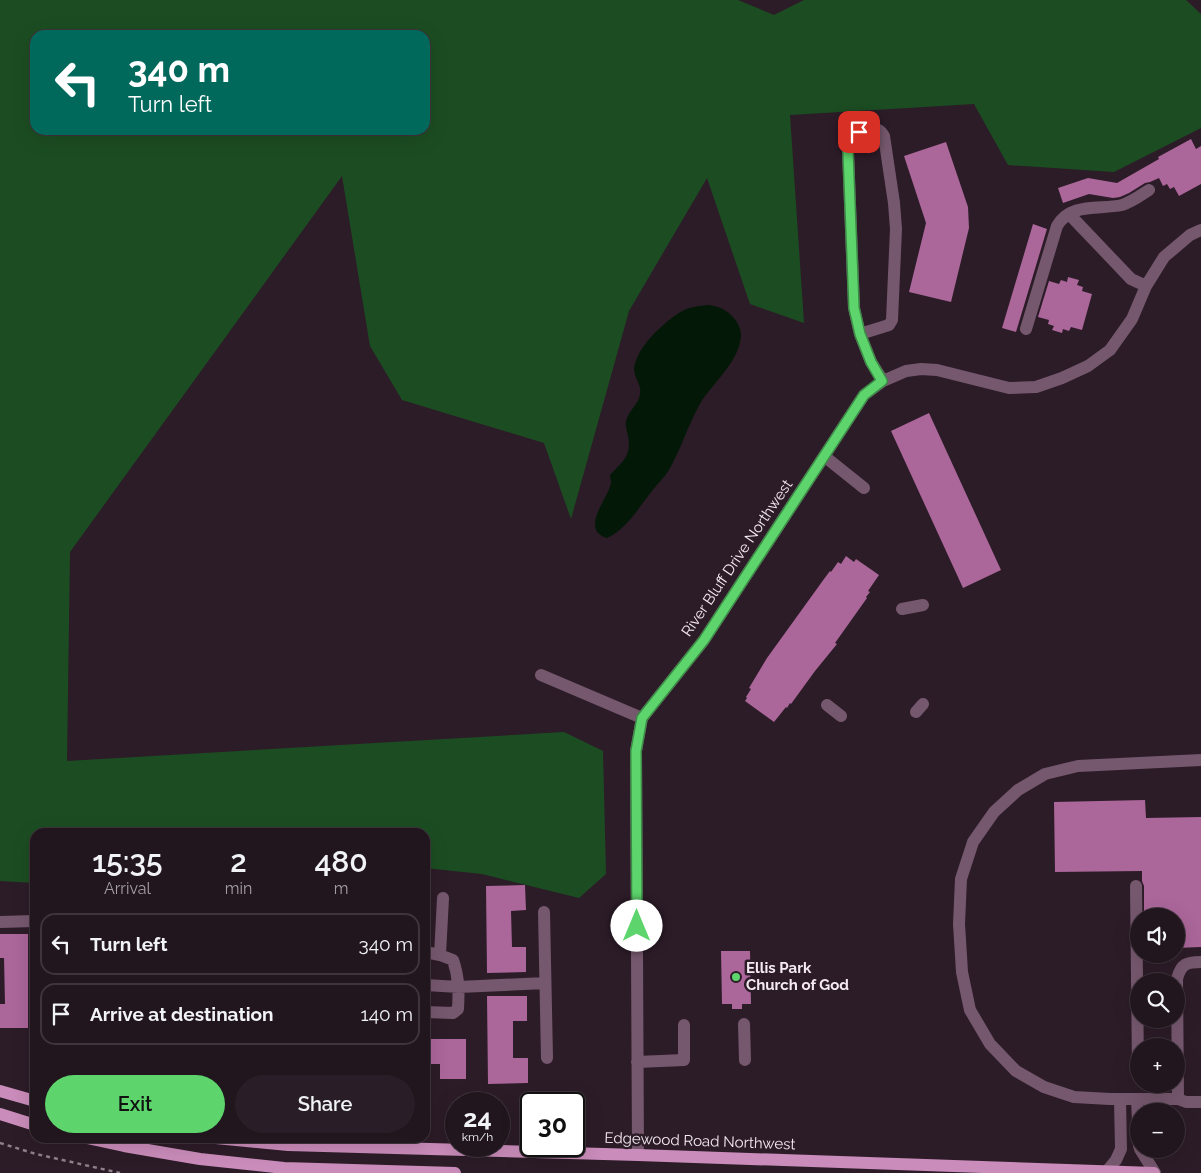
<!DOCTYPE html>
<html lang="en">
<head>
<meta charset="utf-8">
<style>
	:root { --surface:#21151e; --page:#291e27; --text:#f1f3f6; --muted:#a29fa4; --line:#3e343c; --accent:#5dd56c }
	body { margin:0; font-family:Raleway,sans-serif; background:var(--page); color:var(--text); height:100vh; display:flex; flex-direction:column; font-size:19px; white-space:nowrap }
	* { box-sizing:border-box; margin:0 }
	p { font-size:16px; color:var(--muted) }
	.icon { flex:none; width:28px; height:28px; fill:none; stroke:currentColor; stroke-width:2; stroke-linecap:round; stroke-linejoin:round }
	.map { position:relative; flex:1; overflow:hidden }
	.drawer { position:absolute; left:30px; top:828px; width:400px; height:315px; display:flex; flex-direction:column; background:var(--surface); border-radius:15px; box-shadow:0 5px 20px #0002,0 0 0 1px var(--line) }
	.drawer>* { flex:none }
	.banner { position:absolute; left:30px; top:30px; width:400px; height:105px; border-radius:15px; box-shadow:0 5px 20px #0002,0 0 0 1px var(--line); background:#00695c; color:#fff; overflow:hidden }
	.tools { position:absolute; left:1130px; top:908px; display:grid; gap:10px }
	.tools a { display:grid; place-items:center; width:55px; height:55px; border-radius:50%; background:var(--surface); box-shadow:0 5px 20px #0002,0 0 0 1px var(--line); font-size:25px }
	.speed { position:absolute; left:445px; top:1092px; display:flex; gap:10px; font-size:25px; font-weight:700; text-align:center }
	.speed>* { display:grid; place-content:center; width:65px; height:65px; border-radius:50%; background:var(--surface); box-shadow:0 5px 20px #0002,0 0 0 1px var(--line); line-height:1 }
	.speed small { font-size:12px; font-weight:400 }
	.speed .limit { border:2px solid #111; border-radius:8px; background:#fff; color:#111 }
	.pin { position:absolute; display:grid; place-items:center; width:42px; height:42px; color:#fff; margin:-21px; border-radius:10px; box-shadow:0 2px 8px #0006 }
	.me { position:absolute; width:55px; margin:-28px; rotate:0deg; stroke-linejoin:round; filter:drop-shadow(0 0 4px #0008) }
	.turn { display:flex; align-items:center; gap:18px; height:105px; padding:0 15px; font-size:22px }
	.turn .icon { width:65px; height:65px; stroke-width:2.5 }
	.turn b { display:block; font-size:35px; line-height:42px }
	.eta { display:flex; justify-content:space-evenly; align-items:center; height:85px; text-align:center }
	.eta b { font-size:30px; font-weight:600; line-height:35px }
	.button { display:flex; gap:10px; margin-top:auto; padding:10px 15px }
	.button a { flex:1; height:58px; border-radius:30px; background:var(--accent); color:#111; font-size:20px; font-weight:600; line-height:58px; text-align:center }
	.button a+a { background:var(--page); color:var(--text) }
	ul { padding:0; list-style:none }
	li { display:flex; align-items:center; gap:15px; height:62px; margin:0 10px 8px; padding:0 5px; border:2px solid var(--line); border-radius:15px }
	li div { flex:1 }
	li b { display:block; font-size:19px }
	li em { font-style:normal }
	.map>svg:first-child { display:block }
</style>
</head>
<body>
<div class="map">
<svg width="1201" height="1173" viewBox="0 0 1201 1173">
	<rect width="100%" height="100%" fill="#2c1c28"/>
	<path fill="#1c4d22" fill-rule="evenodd" d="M 0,0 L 738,0 L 774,15 L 804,0 L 1186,0 L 1201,14 L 1201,128 L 1114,172 L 1008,165 L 974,104 L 790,115 L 804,323 L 750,304 L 707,178 L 629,311 L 571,519 L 544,443 L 402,400 L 370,346 L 342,176 L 70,552 L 67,761 L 564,732 L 603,751 L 606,874 L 579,898 L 482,874 L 425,868 L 425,832 L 35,832 L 35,883 L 0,881 ZM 35,35 L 425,35 L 425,130 L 35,130 Z"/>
	<path fill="#041807" d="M 707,305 C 711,305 715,306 718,307 C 730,311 741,323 741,335 C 740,362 712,383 700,404 C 688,425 681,449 669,470 C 664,478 657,484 652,491 C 639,507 627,529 607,538 C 578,529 610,497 611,482 C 611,480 610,477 610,475 C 622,462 632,456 628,436 C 627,431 625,426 626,421 C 628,411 639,404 640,394 C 642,385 634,378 634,369 C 636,347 664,322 682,311 C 690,307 698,306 707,305 Z"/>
	<path fill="#ab669a" d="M 1191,139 L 1196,149 L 1201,146 L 1201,184 L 1179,196 L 1174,187 L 1170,189 L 1167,184 L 1163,186 L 1159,178 L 1150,182 L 1145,183 L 1129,193 L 1120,197 L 1113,198 L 1089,194 L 1063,203 L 1058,188 L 1088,178 L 1117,183 L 1159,159 L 1158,157 Z
		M 946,142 L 968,207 L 969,228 L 951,302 L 909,292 L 926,223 L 904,156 Z
		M 1033,224 L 1047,229 L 1016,332 L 1002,328 Z
		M 1068,277 L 1079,280 L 1077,285 L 1083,287 L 1082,291 L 1092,294 L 1082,330 L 1071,327 L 1069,331 L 1063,329 L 1062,333 L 1052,330 L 1054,326 L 1048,324 L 1049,320 L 1038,317 L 1049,281 L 1059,284 L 1061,280 L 1067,282 Z
		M 929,413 L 1001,570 L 963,588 L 891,431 Z
		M 846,556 L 854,562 L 856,559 L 879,575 L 868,591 L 870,592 L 866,597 L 867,598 L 835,643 L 837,644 L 815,671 L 791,704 L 790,703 L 787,708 L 786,707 L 774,722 L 745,701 L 747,698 L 746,697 L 751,689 L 749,688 L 767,658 L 824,579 L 830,571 L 831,572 L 838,562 L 841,564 Z
		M 1145,800 L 1146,818 L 1201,817 L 1201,947 L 1176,948 L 1176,916 L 1144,916 L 1144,886 L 1142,881 L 1142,871 L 1055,872 L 1054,802 Z
		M 525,885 L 526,910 L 511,911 L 512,947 L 526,947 L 526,972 L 487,973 L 486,886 Z
		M 0,934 L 28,934 L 28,1028 L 0,1028 L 0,1004 L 5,1004 L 4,958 L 0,958 Z
		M 721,951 L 750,951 L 751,1004 L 742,1004 L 742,1009 L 732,1009 L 732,1004 L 722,1004 Z
		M 487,996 L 527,996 L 527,1021 L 513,1021 L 513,1058 L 528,1058 L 528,1083 L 488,1084 Z
		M 425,1039 L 466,1039 L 466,1079 L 440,1079 L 440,1064 L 425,1064 Z"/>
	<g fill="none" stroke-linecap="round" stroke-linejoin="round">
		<path stroke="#8d808a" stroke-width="2.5" stroke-dasharray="4 4" stroke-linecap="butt" d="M 0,1143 L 36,1154 L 120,1173"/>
		<path stroke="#76586e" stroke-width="12" d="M 1069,214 L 1131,279 L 1146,286
			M 1026,329 L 1057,226 C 1071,202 1099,210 1122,205 C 1132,202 1141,195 1149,190
			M 860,334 L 889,325 L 892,320 L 896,229 L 894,203 L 884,136 C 880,130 877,128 870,129 C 856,130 853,141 848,152 L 854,308 L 860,334 L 871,362 L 883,381
			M 824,456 L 864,488
			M 902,609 L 923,605
			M 541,675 L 642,718
			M 827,705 L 841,716
			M 916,712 L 923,704
			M 1201,760 L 1078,766 L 1045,774 L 1018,790 L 994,812 L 973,842 L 961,879 L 959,924 L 962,972 L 970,1010 L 990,1044 L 1016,1071 L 1044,1087 L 1074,1097 L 1110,1099 L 1178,1099 L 1186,1102 L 1201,1102
			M 1136,886 L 1138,1069
			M 544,912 L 547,1058
			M 0,922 L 35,921
			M 425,952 L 440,955
			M 425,985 L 459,987 L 545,983
			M 425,1012 L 453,1013 L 458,1009 C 459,992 459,977 453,960 L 440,955 L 443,898
			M 744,1024 L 745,1060
			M 637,1062 L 684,1060 L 684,1025
			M 1137,1099 L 1139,1146
			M 1178,1099 L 1177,979 C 1181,964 1186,962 1201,962
			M 1140,1149 L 1155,1173
			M 638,1155 L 636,751 L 642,718 L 704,640 L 864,395 L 883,381 L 906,371 L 921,369 L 937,370 L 1009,388 L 1036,387 L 1062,378 L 1088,366 L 1110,350 L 1132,319 L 1146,286 L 1164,257 L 1190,235 L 1201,230
			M 1107,1171 L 1116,1160 L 1121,1149 L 1120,1099"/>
		<path stroke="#ca8cba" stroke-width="12" d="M 0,1091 L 35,1101
			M 0,1114 L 35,1125
			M 87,1138 L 124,1146 L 200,1159 L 284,1168 L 455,1173
			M 216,1138 L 288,1145 L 638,1155 L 1154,1173"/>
	</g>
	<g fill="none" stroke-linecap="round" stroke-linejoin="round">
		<defs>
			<path id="route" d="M 637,926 L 636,751 L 642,718 L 704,640 L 864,395 L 882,381 L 871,362 L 860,334 L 854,308 L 848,152 L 853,140 L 859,132"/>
		</defs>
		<use href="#route" stroke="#3c8a46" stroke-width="12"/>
		<use href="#route" stroke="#5dd56c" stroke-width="9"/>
	</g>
	<circle fill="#5dd56c" stroke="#2c1c28" stroke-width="2" cx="736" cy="977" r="5"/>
	<g text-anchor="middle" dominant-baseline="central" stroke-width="5" stroke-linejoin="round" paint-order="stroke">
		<g font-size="15" fill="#f5eaf2" stroke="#2c1c28">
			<text transform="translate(737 558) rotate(-56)">River Bluff Drive Northwest</text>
			<text transform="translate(700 1141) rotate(2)">Edgewood Road Northwest</text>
		</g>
		<g font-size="15" font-weight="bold" fill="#f5eaf2" stroke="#2c1c28" text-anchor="start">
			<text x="746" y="968">Ellis Park<tspan x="746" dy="17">Church of God</tspan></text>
		</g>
	</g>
</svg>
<div class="tools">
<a><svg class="icon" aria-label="sound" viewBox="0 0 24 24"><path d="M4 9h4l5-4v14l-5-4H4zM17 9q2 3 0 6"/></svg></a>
<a><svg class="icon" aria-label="search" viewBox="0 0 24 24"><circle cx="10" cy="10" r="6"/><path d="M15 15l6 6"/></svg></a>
<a>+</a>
<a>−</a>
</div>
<div class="speed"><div>24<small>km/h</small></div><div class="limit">30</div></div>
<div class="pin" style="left:859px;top:132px;background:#d93025"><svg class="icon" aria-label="arrive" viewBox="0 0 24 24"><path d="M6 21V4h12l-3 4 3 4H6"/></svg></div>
<svg class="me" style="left:637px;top:926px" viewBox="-20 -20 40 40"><circle r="19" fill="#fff"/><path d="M0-13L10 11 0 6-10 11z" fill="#5dd56c"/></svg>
<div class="banner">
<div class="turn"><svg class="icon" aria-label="left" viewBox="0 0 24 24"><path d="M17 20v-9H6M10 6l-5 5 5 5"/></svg><div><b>340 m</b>Turn left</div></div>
</div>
<section class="drawer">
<div class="eta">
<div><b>15:35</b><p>Arrival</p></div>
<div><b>2</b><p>min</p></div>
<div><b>480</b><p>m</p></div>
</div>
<ul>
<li><svg class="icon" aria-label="left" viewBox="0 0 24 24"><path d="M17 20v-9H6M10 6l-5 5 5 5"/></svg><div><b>Turn left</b></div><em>340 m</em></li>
<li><svg class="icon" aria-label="arrive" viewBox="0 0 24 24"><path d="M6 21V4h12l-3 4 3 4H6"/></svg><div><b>Arrive at destination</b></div><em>140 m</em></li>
</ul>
<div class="button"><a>Exit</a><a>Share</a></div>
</section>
</div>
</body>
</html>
